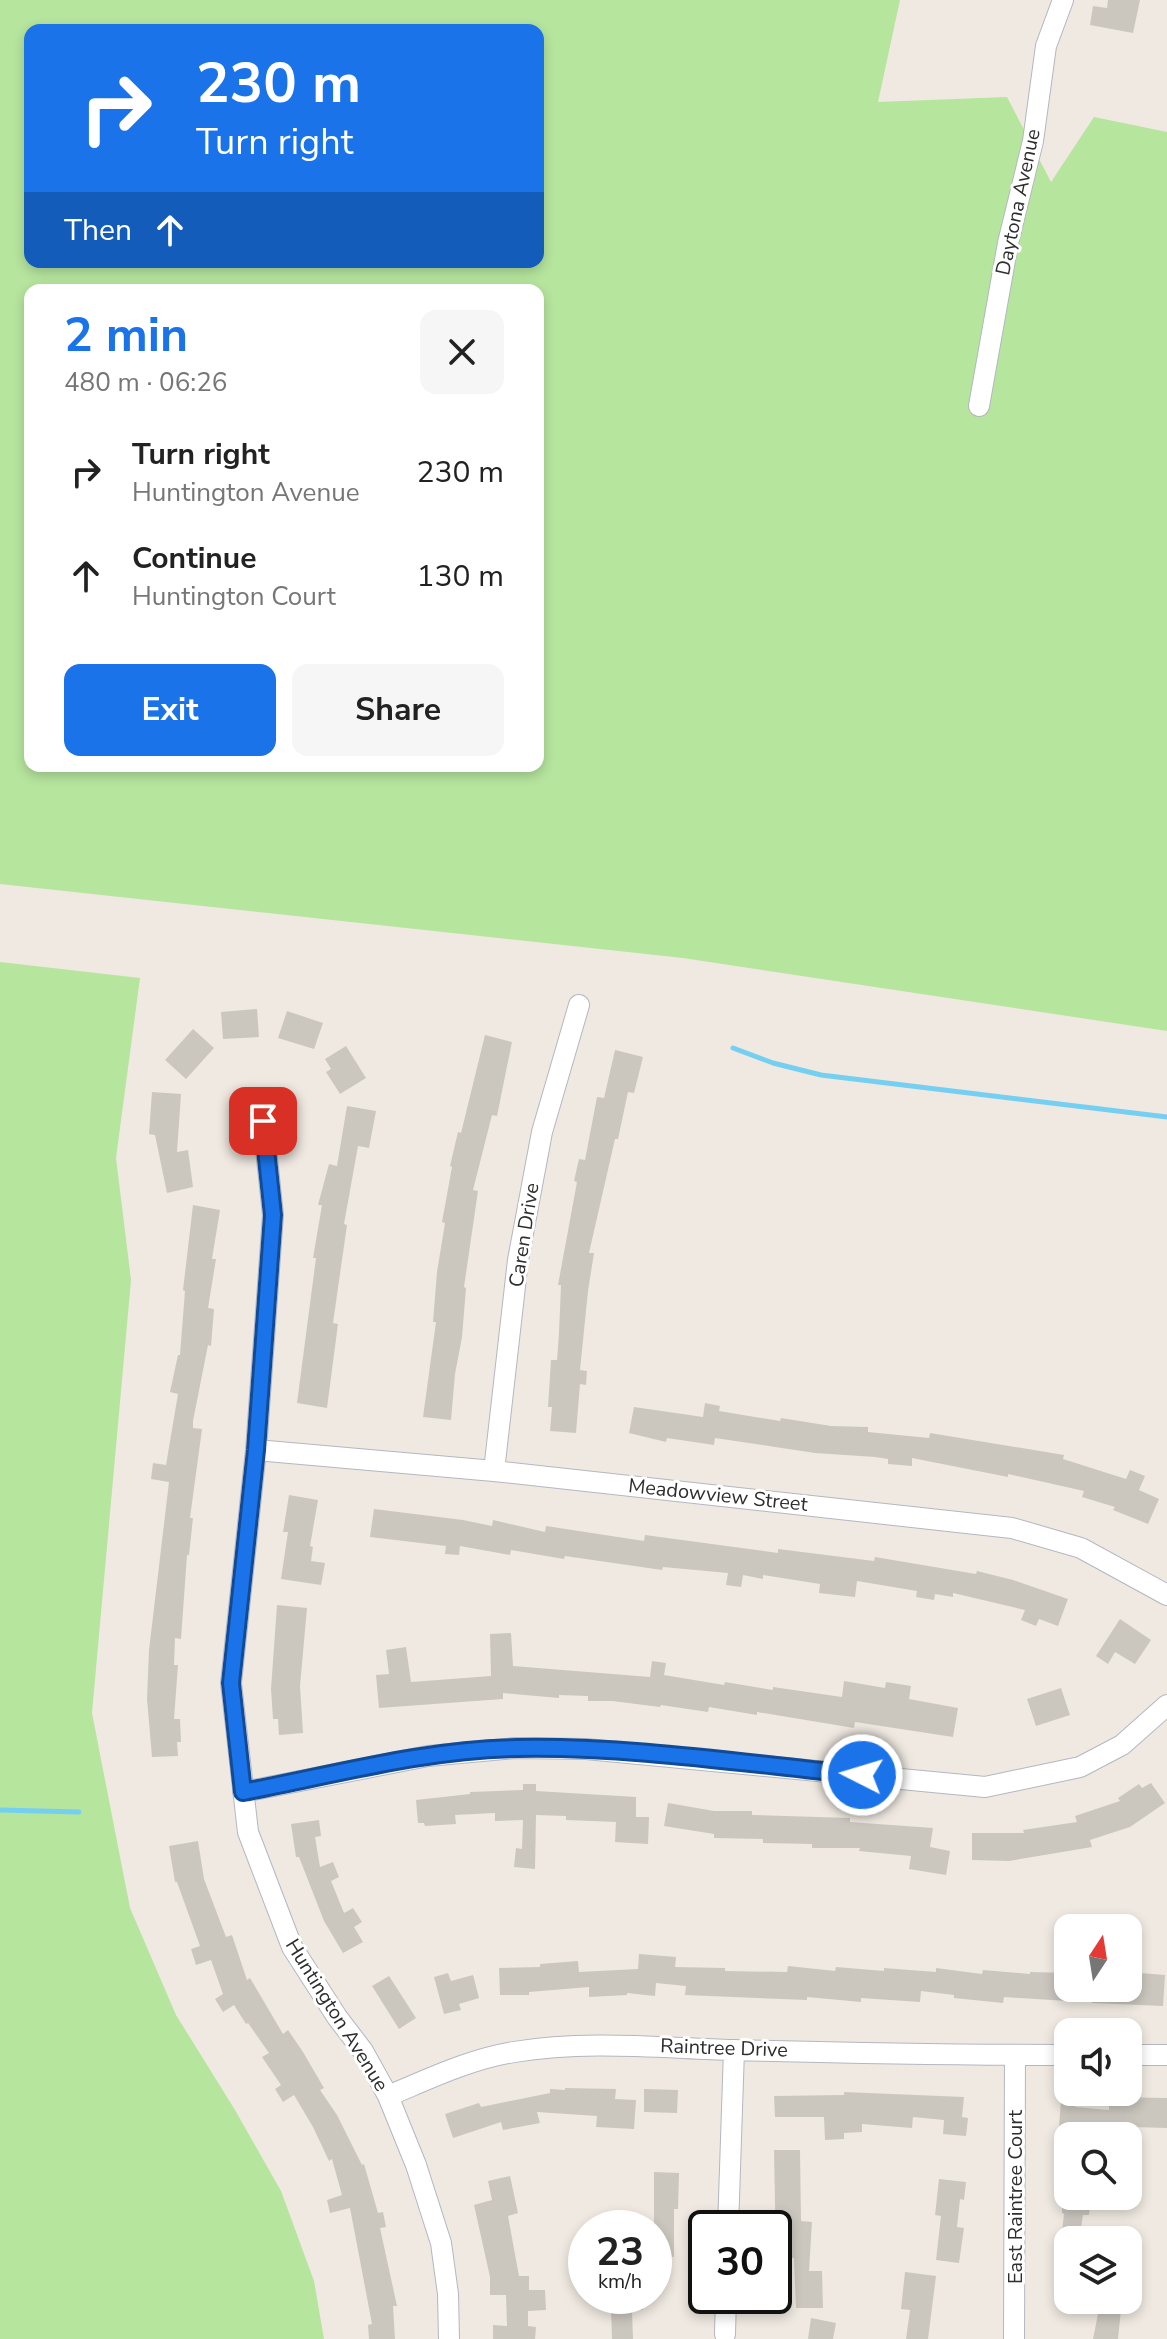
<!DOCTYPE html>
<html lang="en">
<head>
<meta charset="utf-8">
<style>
	:root { --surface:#fff; --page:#f6f6f6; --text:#222; --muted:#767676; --accent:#1a73e8 }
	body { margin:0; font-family:"Nunito Sans",sans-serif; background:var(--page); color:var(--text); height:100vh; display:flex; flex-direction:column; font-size:30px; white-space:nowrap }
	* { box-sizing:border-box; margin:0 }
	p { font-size:26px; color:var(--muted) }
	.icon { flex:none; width:44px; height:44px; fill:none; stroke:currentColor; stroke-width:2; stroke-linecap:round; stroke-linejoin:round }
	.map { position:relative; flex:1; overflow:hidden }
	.details { position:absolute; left:24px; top:284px; width:520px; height:488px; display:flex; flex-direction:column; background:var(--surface); border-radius:16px; box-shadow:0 4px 12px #0003 }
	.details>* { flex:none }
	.hud { position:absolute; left:24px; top:24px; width:520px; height:244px; border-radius:16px; box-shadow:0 4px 12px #0003; background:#1a73e8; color:#fff; overflow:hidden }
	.needle { width:52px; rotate:12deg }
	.fabs { position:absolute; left:1054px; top:1914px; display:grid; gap:16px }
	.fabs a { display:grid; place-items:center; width:88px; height:88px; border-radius:16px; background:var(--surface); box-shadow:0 4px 12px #0003; font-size:40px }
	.speed { position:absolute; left:568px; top:2210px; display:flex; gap:16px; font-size:40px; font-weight:700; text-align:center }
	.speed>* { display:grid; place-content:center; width:104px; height:104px; border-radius:50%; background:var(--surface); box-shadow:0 4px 12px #0003; line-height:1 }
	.speed small { font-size:20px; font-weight:400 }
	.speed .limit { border:4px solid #111; border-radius:12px; background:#fff; color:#111 }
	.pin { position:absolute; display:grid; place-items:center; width:68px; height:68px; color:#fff; margin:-34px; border-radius:16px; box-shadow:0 4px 12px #0006 }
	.me { position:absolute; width:88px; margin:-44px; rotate:275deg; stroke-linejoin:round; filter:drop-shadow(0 0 6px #0008) }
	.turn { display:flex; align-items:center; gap:28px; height:168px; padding:0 40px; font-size:36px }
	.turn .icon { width:104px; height:104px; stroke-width:2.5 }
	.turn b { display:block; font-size:56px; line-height:68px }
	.then { display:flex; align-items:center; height:76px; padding:0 40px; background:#0003; gap:16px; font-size:30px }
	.round { display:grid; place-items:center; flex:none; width:84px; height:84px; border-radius:16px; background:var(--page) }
	.overview { display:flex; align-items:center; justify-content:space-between; height:136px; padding:0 40px }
	h1 { font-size:48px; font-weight:700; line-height:60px; color:var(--accent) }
	.cta { display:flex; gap:16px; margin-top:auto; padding:16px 40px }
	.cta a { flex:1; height:92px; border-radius:16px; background:var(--accent); color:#fff; font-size:32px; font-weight:700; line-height:92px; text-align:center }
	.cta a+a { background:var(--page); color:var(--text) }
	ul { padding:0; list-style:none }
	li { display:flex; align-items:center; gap:24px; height:104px; padding:0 40px }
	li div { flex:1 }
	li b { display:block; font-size:30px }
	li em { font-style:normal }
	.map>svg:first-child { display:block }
</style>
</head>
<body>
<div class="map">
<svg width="1167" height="2339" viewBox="0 0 1167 2339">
	<rect width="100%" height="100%" fill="#efe9e1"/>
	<path fill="#b6e59e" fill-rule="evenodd" d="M 0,0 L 900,0 L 878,102 L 1007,97 L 1051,182 L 1094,117 L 1167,132 L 1167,1031 L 683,958 L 0,884 ZM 30,30 L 538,30 L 538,262 L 30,262 ZM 30,290 L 538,290 L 538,766 L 30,766 Z
		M 0,962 L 140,978 L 116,1158 L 131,1280 L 92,1713 L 130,1908 L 176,2015 L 235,2110 L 281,2191 L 314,2281 L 324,2339 L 0,2339 Z"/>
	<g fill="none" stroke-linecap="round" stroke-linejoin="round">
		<path stroke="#75cff0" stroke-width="5" d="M 733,1048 L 773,1063 L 821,1075 L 1167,1117
			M 0,1810 L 79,1812"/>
	</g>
	<path fill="#cbc7bf" d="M 1108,0 L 1140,0 L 1133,33 L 1090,25 L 1093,6 L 1107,8 Z
		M 257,1009 L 259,1037 L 223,1039 L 221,1012 Z
		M 287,1011 L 323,1023 L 314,1049 L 278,1038 Z
		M 193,1029 L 214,1048 L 186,1079 L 165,1060 Z
		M 485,1035 L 512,1042 L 497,1116 L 492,1115 L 473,1190 L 478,1191 L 464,1287 L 466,1288 L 462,1337 L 455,1374 L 451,1420 L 423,1417 L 436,1322 L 433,1322 L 437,1272 L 445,1223 L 442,1222 L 452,1167 L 450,1166 L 458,1132 L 461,1133 Z
		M 346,1046 L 366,1078 L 340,1094 L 326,1072 L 331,1069 L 325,1059 Z
		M 615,1050 L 643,1057 L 634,1093 L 628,1092 L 618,1139 L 615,1139 L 589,1253 L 594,1253 L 588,1291 L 580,1370 L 587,1371 L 586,1385 L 580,1384 L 576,1433 L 550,1431 L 552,1407 L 548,1407 L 551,1360 L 557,1360 L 559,1333 L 561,1285 L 558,1285 L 577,1182 L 574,1181 L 579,1159 L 585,1160 L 597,1097 L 604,1098 Z
		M 152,1092 L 181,1094 L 177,1152 L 188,1150 L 193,1187 L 167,1193 L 155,1135 L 149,1134 Z
		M 347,1106 L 376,1111 L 369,1148 L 358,1146 L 344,1224 L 347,1225 L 333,1323 L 338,1324 L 327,1408 L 297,1403 L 316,1258 L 313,1258 L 322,1205 L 318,1205 L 329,1164 L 337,1166 Z
		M 193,1205 L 220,1210 L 212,1259 L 216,1259 L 208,1308 L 214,1309 L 211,1346 L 208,1345 L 193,1421 L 193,1428 L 202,1429 L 190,1518 L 193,1518 L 189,1555 L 187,1555 L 181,1639 L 175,1638 L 174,1665 L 178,1665 L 174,1719 L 180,1719 L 181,1742 L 177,1742 L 178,1756 L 152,1757 L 147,1699 L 149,1650 L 169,1482 L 151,1479 L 153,1463 L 166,1465 L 178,1394 L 170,1392 L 178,1355 L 180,1355 L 185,1291 L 183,1290 Z
		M 705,1403 L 720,1406 L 719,1411 L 780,1421 L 781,1418 L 831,1426 L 868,1427 L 868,1432 L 929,1438 L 930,1433 L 1064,1455 L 1063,1459 L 1126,1479 L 1130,1470 L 1145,1476 L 1139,1490 L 1159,1499 L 1148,1524 L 1113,1510 L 1115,1507 L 1082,1497 L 1084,1491 L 1008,1474 L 1008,1477 L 912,1458 L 912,1466 L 888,1464 L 888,1459 L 875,1457 L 815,1453 L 715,1438 L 714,1445 L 667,1438 L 666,1442 L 629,1433 L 634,1407 L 703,1417 Z
		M 289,1495 L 318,1500 L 310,1546 L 313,1547 L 311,1561 L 325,1563 L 321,1585 L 281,1579 L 288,1532 L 283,1532 Z
		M 374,1509 L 463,1520 L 492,1526 L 493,1520 L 545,1532 L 546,1526 L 644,1541 L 645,1535 L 778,1553 L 778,1549 L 874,1561 L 875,1557 L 976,1574 L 977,1571 L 1013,1580 L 1068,1599 L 1058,1626 L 1039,1619 L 1036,1626 L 1021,1620 L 1025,1610 L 953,1593 L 953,1597 L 935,1594 L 934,1600 L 916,1597 L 917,1591 L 857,1581 L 855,1597 L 819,1593 L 820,1584 L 763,1575 L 763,1579 L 743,1575 L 741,1587 L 726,1585 L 728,1573 L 663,1567 L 662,1570 L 565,1556 L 564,1559 L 511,1550 L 510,1555 L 460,1546 L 459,1555 L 445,1554 L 446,1546 L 370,1537 Z
		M 277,1605 L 307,1608 L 300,1686 L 303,1733 L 279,1735 L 278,1719 L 273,1719 L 271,1689 Z
		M 1120,1619 L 1151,1640 L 1135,1664 L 1115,1652 L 1108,1664 L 1096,1656 Z
		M 511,1633 L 513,1666 L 650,1677 L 652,1661 L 666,1663 L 664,1675 L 724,1685 L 725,1682 L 773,1690 L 773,1687 L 842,1697 L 844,1681 L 885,1688 L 886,1682 L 911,1686 L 909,1699 L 958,1708 L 953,1737 L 855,1722 L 854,1728 L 757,1712 L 757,1715 L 709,1707 L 708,1712 L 661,1705 L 660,1707 L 612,1701 L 588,1701 L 588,1696 L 559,1695 L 559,1698 L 503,1693 L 503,1699 L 379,1708 L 376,1675 L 389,1674 L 386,1650 L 406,1647 L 411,1682 L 491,1676 L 490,1634 Z
		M 1061,1688 L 1070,1715 L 1036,1726 L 1027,1699 Z
		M 1151,1783 L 1165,1803 L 1130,1827 L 1090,1840 L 1092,1847 L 1009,1861 L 972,1860 L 972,1833 L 1024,1833 L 1023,1830 L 1077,1822 L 1075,1816 L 1120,1801 L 1118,1798 L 1139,1784 L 1142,1788 Z
		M 523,1784 L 536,1784 L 536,1791 L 636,1797 L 636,1817 L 649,1817 L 648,1844 L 615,1842 L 616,1822 L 566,1820 L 566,1816 L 536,1815 L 535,1869 L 514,1867 L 516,1848 L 522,1849 L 523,1820 L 495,1821 L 495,1813 L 455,1815 L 456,1824 L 425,1826 L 424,1823 L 418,1823 L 416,1800 L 470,1794 L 470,1792 L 523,1790 Z
		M 668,1803 L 714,1811 L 752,1811 L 752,1815 L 850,1818 L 850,1822 L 933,1828 L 930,1847 L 950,1851 L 946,1875 L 909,1869 L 911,1856 L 859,1851 L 860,1848 L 812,1848 L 812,1844 L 763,1843 L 763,1839 L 714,1838 L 714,1834 L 664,1826 Z
		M 319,1820 L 321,1836 L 315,1837 L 320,1867 L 333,1862 L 339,1877 L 331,1881 L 344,1913 L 353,1908 L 362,1922 L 354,1927 L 363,1942 L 343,1953 L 324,1921 L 299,1857 L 296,1857 L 291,1824 Z
		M 198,1841 L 204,1879 L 226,1937 L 232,1935 L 247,1980 L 250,1978 L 283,2034 L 288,2030 L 303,2052 L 324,2088 L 320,2090 L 337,2115 L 362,2165 L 364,2164 L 378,2213 L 383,2212 L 386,2227 L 380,2228 L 397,2306 L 393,2306 L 395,2339 L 369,2339 L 368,2325 L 372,2324 L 350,2208 L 330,2213 L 327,2200 L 342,2195 L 332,2159 L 329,2161 L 313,2127 L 294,2095 L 283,2102 L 275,2089 L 281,2085 L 262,2057 L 269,2053 L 248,2023 L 246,2024 L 234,2005 L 223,2012 L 215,1999 L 223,1994 L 211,1960 L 196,1965 L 191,1949 L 200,1946 L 177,1882 L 175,1882 L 169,1846 Z
		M 639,1954 L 676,1957 L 675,1967 L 725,1968 L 725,1971 L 787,1972 L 788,1966 L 835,1971 L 836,1967 L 884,1971 L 884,1968 L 936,1972 L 936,1968 L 982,1974 L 983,1970 L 1030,1974 L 1030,1972 L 1068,1973 L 1067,2001 L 1004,1997 L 1003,2003 L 954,1998 L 954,1995 L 921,1991 L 920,2002 L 861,1998 L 861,2002 L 807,1997 L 807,2000 L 685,1995 L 686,1986 L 656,1983 L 655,1996 L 627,1993 L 627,1995 L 589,1997 L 589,1987 L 529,1992 L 529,1995 L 500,1995 L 499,1968 L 540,1967 L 540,1964 L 578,1961 L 579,1972 L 638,1969 Z
		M 1128,1972 L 1165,1975 L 1163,2006 L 1092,2003 L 1092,1988 L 1128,1988 Z
		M 448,1973 L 451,1981 L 473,1975 L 479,1998 L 459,2004 L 461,2010 L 444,2014 L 434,1977 Z
		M 389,1976 L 416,2018 L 399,2029 L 372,1986 Z
		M 565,2088 L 616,2089 L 615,2099 L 636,2100 L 634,2129 L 596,2127 L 597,2116 L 537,2112 L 540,2123 L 503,2130 L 501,2122 L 453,2138 L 445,2114 L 479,2103 L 481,2107 L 550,2093 L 550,2089 L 565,2090 Z
		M 644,2089 L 678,2090 L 677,2113 L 644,2112 Z
		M 844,2092 L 964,2097 L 962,2117 L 968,2118 L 966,2136 L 943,2134 L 944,2120 L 913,2117 L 912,2128 L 862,2124 L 862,2132 L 844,2133 L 844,2139 L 825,2140 L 824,2117 L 775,2117 L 774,2096 L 844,2095 Z
		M 1109,2097 L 1167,2098 L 1167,2128 L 1097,2126 L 1096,2136 L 1071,2136 L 1071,2128 L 1059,2127 L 1061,2099 L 1076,2100 L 1075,2107 L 1109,2110 Z
		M 774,2150 L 800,2150 L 801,2221 L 812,2222 L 809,2271 L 822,2271 L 823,2308 L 796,2308 L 794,2258 L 776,2257 Z
		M 654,2172 L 679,2173 L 678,2209 L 674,2209 L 674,2257 L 654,2257 Z
		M 510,2176 L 518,2213 L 508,2216 L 519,2276 L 529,2276 L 529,2290 L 545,2290 L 546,2310 L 528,2311 L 528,2326 L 536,2327 L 535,2339 L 493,2339 L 493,2325 L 507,2326 L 506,2295 L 490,2295 L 490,2277 L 474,2205 L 492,2200 L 488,2181 Z
		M 939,2179 L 966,2182 L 964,2200 L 960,2199 L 957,2227 L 964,2228 L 959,2263 L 936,2260 L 941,2216 L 935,2215 Z
		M 1063,2196 L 1091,2196 L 1089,2215 L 1083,2215 L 1079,2240 L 1061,2240 L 1064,2214 L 1062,2213 Z
		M 905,2272 L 936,2276 L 928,2339 L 906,2339 L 910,2310 L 901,2309 Z
		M 594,2296 L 643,2296 L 643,2310 L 632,2310 L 633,2339 L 612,2339 L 611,2308 L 594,2307 Z
		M 1061,2300 L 1122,2300 L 1118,2339 L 1093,2339 L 1098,2314 L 1061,2310 Z
		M 811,2318 L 836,2323 L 833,2339 L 808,2339 Z"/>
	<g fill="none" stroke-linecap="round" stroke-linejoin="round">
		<defs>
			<path id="minor" d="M 979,406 L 1008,243 L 1033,141 L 1046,46 L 1063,0
				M 263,1121 L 273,1215 L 256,1450 L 231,1683 L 248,1832 L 292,1947 L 337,2017 L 363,2051 L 388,2096 L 416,2165 L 441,2243 L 448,2294 L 449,2339
				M 256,1450 L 494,1471 L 1012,1528 L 1081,1548 L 1167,1595
				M 494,1471 L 518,1260 L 542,1132 L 579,1005
				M 243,1792 L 428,1756 L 515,1748 L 586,1749 L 985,1787 L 1080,1767 L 1122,1745 L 1167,1705
				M 1128,2055 L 1167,2055
				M 388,2096 C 429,2079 470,2059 514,2052 C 587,2040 660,2048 733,2050 C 845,2053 956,2055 1068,2055
				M 728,2228 L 734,2050
				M 725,2334 L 726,2296
				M 1014,2339 L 1015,2055"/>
		</defs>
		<use href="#minor" stroke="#b4b7c1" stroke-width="22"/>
		<use href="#minor" stroke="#fff" stroke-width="20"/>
	</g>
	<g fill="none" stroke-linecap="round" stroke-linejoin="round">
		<defs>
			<path id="route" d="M 263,1121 L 273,1215 L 256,1450 L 231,1683 L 243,1792 C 333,1775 426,1749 518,1748 C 633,1746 748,1764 862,1775"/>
		</defs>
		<use href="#route" stroke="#114b97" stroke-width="20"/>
		<use href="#route" stroke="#1a73e8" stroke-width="14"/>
	</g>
	<g text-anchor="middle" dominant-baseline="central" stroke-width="6" stroke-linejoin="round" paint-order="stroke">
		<g font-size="20" fill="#2e2e2e" stroke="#fff">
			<text transform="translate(1018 202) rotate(-78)">Daytona Avenue</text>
			<text transform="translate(524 1235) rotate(-81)">Caren Drive</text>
			<text transform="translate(718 1495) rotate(6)">Meadowview Street</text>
			<text transform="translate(337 2015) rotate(58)">Huntington Avenue</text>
			<text transform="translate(724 2048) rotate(2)">Raintree Drive</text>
			<text transform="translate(1015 2197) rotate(-90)">East Raintree Court</text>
		</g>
	</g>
</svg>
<div class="fabs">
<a><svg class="needle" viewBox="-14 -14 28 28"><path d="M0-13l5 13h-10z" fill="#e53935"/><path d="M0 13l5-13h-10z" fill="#767676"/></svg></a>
<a><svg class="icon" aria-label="sound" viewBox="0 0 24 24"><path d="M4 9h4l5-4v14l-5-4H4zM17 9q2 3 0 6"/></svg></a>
<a><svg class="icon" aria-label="search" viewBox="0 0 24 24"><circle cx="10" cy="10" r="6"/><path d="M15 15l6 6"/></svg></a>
<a><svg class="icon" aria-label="layers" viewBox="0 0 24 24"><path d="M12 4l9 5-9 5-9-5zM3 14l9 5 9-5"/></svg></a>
</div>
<div class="speed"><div>23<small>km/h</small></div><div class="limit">30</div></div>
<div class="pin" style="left:263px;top:1121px;background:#d93025"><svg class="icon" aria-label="arrive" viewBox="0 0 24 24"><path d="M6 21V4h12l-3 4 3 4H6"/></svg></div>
<svg class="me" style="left:862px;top:1775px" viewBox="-20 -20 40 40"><circle r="17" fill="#1a73e8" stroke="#fff" stroke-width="3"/><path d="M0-11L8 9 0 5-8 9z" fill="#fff"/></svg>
<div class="hud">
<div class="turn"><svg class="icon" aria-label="right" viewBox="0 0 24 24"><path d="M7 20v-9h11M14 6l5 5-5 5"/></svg><div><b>230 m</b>Turn right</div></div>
<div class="then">Then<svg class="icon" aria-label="ahead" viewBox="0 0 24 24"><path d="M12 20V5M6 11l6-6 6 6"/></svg></div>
</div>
<section class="details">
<div class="overview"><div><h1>2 min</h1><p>480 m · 06:26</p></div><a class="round"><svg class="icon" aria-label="close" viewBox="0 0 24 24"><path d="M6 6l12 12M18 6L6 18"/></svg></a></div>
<ul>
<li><svg class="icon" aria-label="right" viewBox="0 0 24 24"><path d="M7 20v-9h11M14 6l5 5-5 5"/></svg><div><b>Turn right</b><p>Huntington Avenue</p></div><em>230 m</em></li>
<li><svg class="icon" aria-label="ahead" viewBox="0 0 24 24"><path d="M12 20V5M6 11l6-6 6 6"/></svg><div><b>Continue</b><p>Huntington Court</p></div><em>130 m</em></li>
</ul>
<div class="cta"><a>Exit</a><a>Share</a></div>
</section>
</div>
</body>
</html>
